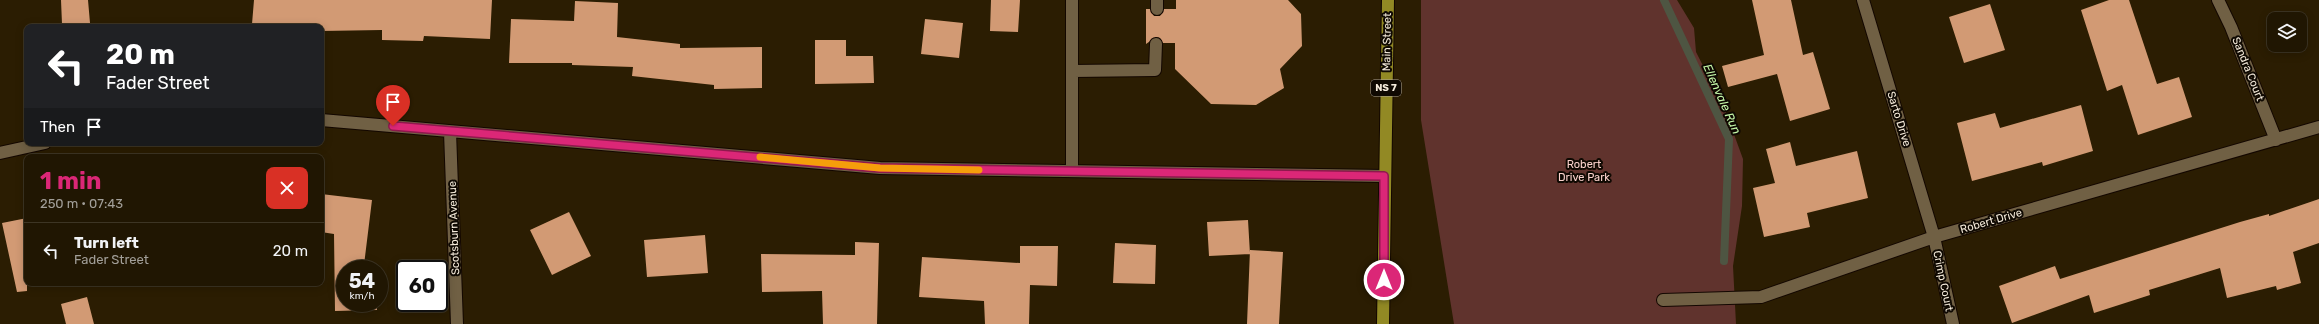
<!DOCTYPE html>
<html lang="en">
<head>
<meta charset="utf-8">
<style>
	:root { --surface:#201602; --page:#281f0c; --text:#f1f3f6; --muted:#a29f99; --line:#3d3524; --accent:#db2777 }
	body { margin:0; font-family:Rubik,sans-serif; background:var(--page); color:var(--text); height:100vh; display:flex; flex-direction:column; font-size:15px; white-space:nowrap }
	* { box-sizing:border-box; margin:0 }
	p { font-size:13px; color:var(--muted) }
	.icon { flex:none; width:22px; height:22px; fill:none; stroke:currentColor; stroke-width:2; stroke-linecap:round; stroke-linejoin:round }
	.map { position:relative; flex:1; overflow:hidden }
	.sheet { position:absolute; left:24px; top:154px; width:300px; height:132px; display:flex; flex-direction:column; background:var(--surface); border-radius:8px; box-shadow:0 2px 10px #0003,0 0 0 1px var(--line) }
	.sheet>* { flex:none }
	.banner { position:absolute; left:24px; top:24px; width:300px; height:122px; border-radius:8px; box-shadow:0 2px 10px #0003,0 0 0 1px var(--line); background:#202124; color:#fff; overflow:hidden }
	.controls { position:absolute; left:2267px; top:12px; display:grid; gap:8px }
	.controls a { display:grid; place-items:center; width:40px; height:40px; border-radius:8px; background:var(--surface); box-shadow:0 2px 10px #0003,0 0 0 1px var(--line); font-size:20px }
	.speed { position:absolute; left:336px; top:260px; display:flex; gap:8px; font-size:20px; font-weight:700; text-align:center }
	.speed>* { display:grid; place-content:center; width:52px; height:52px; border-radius:50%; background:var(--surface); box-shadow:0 2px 10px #0003,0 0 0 1px var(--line); line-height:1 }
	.speed small { font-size:10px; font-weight:400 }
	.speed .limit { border:2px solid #111; border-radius:6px; background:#fff; color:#111 }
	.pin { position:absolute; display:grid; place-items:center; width:34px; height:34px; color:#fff; margin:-41px -17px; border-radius:50% 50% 50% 0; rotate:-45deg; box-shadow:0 0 4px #0007 }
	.pin .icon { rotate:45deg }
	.me { position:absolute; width:44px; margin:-22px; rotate:0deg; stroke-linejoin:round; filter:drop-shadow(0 0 3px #0008) }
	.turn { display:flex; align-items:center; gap:14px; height:84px; padding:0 16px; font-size:18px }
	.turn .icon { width:52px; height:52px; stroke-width:2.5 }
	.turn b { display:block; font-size:28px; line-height:34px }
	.then { display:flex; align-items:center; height:38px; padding:0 16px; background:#0003; gap:8px; font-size:15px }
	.round { display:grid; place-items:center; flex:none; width:42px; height:42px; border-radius:8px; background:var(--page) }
	.headline { display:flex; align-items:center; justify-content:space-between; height:68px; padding:0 16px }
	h1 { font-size:24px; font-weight:700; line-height:30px; color:var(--accent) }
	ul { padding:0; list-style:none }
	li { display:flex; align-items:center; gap:12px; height:56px; padding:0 16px; border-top:1px solid var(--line) }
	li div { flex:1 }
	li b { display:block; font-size:15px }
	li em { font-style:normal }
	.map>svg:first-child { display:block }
</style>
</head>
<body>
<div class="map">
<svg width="2319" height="324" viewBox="0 0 2319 324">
	<rect width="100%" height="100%" fill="#2b1d02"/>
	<path fill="#60332d" d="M 1421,0 L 1677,0 L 1694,28 L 1696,52 L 1724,107 L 1743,159 L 1742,206 L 1733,266 L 1736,324 L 1454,324 L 1421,120 Z"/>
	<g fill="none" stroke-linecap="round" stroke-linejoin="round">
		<path stroke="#4e5542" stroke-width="8" d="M 1664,0 L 1729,139 L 1724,261"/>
	</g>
	<path fill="#d29a74" d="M 61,0 L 88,0 L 90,23 L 62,24 Z
		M 254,0 L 492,0 L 490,39 L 424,36 L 423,41 L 382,40 L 382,30 L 321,31 L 321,27 L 252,24 Z
		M 991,0 L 1020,0 L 1018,32 L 990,31 Z
		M 1176,0 L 1288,0 L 1301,14 L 1302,46 L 1280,69 L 1284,88 L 1256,105 L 1211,104 L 1175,69 L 1175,43 L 1163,43 L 1160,38 L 1156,37 L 1146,44 L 1146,9 L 1150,9 L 1154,16 L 1160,16 L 1164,9 L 1176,9 Z
		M 1752,0 L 1791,0 L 1803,55 L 1813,52 L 1830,109 L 1790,121 L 1777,74 L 1728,87 L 1722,66 L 1764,55 Z
		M 2109,0 L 2129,0 L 2157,84 L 2179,77 L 2192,117 L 2138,135 L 2122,85 L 2107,91 L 2081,10 Z
		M 575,1 L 618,3 L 617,37 L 680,44 L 680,48 L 762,47 L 762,88 L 714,89 L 714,85 L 632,76 L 633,67 L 572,65 L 572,63 L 509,63 L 511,19 L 574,21 Z
		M 1990,4 L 2005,50 L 1964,63 L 1949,17 Z
		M 925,19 L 963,23 L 959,58 L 921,54 Z
		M 815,40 L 846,40 L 846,56 L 873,56 L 874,83 L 815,84 Z
		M 2081,105 L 2093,151 L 2043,166 L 2042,162 L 1972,181 L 1957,123 L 1995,113 L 2000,128 Z
		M 1790,142 L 1796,166 L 1857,151 L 1868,198 L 1807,213 L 1810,227 L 1764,237 L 1753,188 L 1775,183 L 1766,149 Z
		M 321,194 L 372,200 L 364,265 L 376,265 L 376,269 L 345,269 L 345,303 L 377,303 L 377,310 L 335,311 L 334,234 L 321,232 Z
		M 2319,199 L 2319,243 L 2293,252 L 2301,283 L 2277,290 L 2276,286 L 2227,298 L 2220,268 L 2149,290 L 2150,295 L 2094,313 L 2089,295 L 2012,323 L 1999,286 L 2055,266 L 2060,279 L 2240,222 L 2269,214 L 2269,216 Z
		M 569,212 L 591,256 L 552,275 L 530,230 Z
		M 27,218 L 27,291 L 17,292 L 2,223 Z
		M 1248,220 L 1250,254 L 1209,256 L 1207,222 Z
		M 705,235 L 708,273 L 647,277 L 644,240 Z
		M 855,242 L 879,243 L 877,324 L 823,324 L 822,291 L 762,292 L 761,254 L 855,255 Z
		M 1115,243 L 1156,245 L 1155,284 L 1113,283 Z
		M 1020,246 L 1058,246 L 1057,286 L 1030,285 L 1029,324 L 985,324 L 984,301 L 919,297 L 922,257 L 1020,263 Z
		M 1250,250 L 1283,252 L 1279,324 L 1247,324 Z
		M 87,297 L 94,324 L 66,324 L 61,304 Z"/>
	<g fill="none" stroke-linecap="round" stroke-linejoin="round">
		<defs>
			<path id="lane" d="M 1072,0 L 1072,171
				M 1157,0 L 1157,9
				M 1073,71 L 1155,70 L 1156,44"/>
			<path id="street" d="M 1863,0 L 1934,237 L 1953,324
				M 2218,0 L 2231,27 L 2276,140
				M 321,120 L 880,168 L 1384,176
				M 450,132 L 457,324
				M 0,153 L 45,143
				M 1663,300 L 1761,297 L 1934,237 L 2319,127"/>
			<path id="primary" d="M 1383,324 L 1388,0"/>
		</defs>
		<use href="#lane" stroke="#130700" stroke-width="14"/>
		<use href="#street" stroke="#130700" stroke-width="14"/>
		<use href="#primary" stroke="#130700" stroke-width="14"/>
		<use href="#lane" stroke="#706044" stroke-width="12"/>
		<use href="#street" stroke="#706044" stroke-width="12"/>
		<use href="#primary" stroke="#928924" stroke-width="12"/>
	</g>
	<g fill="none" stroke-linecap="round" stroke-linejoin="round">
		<defs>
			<path id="route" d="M 393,126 L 880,168 L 1384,176 L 1384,280"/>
		</defs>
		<use href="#route" stroke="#8e194d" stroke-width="10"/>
		<use href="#route" stroke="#db2777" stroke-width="7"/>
		<path stroke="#f59e0b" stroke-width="7" d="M 760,157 L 880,168 L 979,170"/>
	</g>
	<g text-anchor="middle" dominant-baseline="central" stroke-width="4" stroke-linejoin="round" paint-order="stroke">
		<rect fill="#0f0902" stroke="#b0a79a" stroke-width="1" x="1371" y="80" width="30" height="16" rx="3"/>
		<g font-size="10" font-weight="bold" fill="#f5ebdb">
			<text x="1386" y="88">NS 7</text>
		</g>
		<g font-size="11" fill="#f5ebdb" stroke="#0f0902">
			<text transform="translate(1387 42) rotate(-89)">Main Street</text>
			<text transform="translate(2248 69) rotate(68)">Sandra Court</text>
			<text transform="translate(1899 119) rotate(73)">Sarto Drive</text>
			<text transform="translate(1991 221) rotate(-16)">Robert Drive</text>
			<text transform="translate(454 228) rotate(-92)">Scotsburn Avenue</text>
			<text transform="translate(1943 281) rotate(78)">Crimp Court</text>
		</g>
		<g font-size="11" fill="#fcd3cd" stroke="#0f0902">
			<text x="1584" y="164">Robert<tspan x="1584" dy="13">Drive Park</tspan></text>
		</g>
		<g font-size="12" font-style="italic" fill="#c4f6a7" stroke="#0f0902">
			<text transform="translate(1722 99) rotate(66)">Ellenvale Run</text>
		</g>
	</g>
</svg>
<div class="controls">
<a><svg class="icon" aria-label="layers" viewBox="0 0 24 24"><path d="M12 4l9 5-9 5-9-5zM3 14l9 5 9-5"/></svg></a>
</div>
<div class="speed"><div>54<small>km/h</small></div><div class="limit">60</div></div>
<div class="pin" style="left:393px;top:126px;background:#d93025"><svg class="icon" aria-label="arrive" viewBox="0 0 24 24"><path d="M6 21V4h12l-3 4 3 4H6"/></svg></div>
<svg class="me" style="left:1384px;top:280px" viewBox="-20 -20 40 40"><circle r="17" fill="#db2777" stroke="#fff" stroke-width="3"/><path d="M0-11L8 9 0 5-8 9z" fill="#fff"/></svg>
<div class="banner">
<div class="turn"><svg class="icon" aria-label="left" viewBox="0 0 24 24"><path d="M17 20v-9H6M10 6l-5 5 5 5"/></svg><div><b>20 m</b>Fader Street</div></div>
<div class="then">Then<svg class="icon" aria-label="arrive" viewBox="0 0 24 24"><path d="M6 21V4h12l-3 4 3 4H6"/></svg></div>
</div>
<section class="sheet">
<div class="headline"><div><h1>1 min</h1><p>250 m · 07:43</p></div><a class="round" style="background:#d93025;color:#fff"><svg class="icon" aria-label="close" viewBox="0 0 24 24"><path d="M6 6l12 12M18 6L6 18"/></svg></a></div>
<ul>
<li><svg class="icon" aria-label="left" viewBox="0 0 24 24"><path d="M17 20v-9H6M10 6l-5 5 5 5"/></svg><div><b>Turn left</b><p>Fader Street</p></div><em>20 m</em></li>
</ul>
</section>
</div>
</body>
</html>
